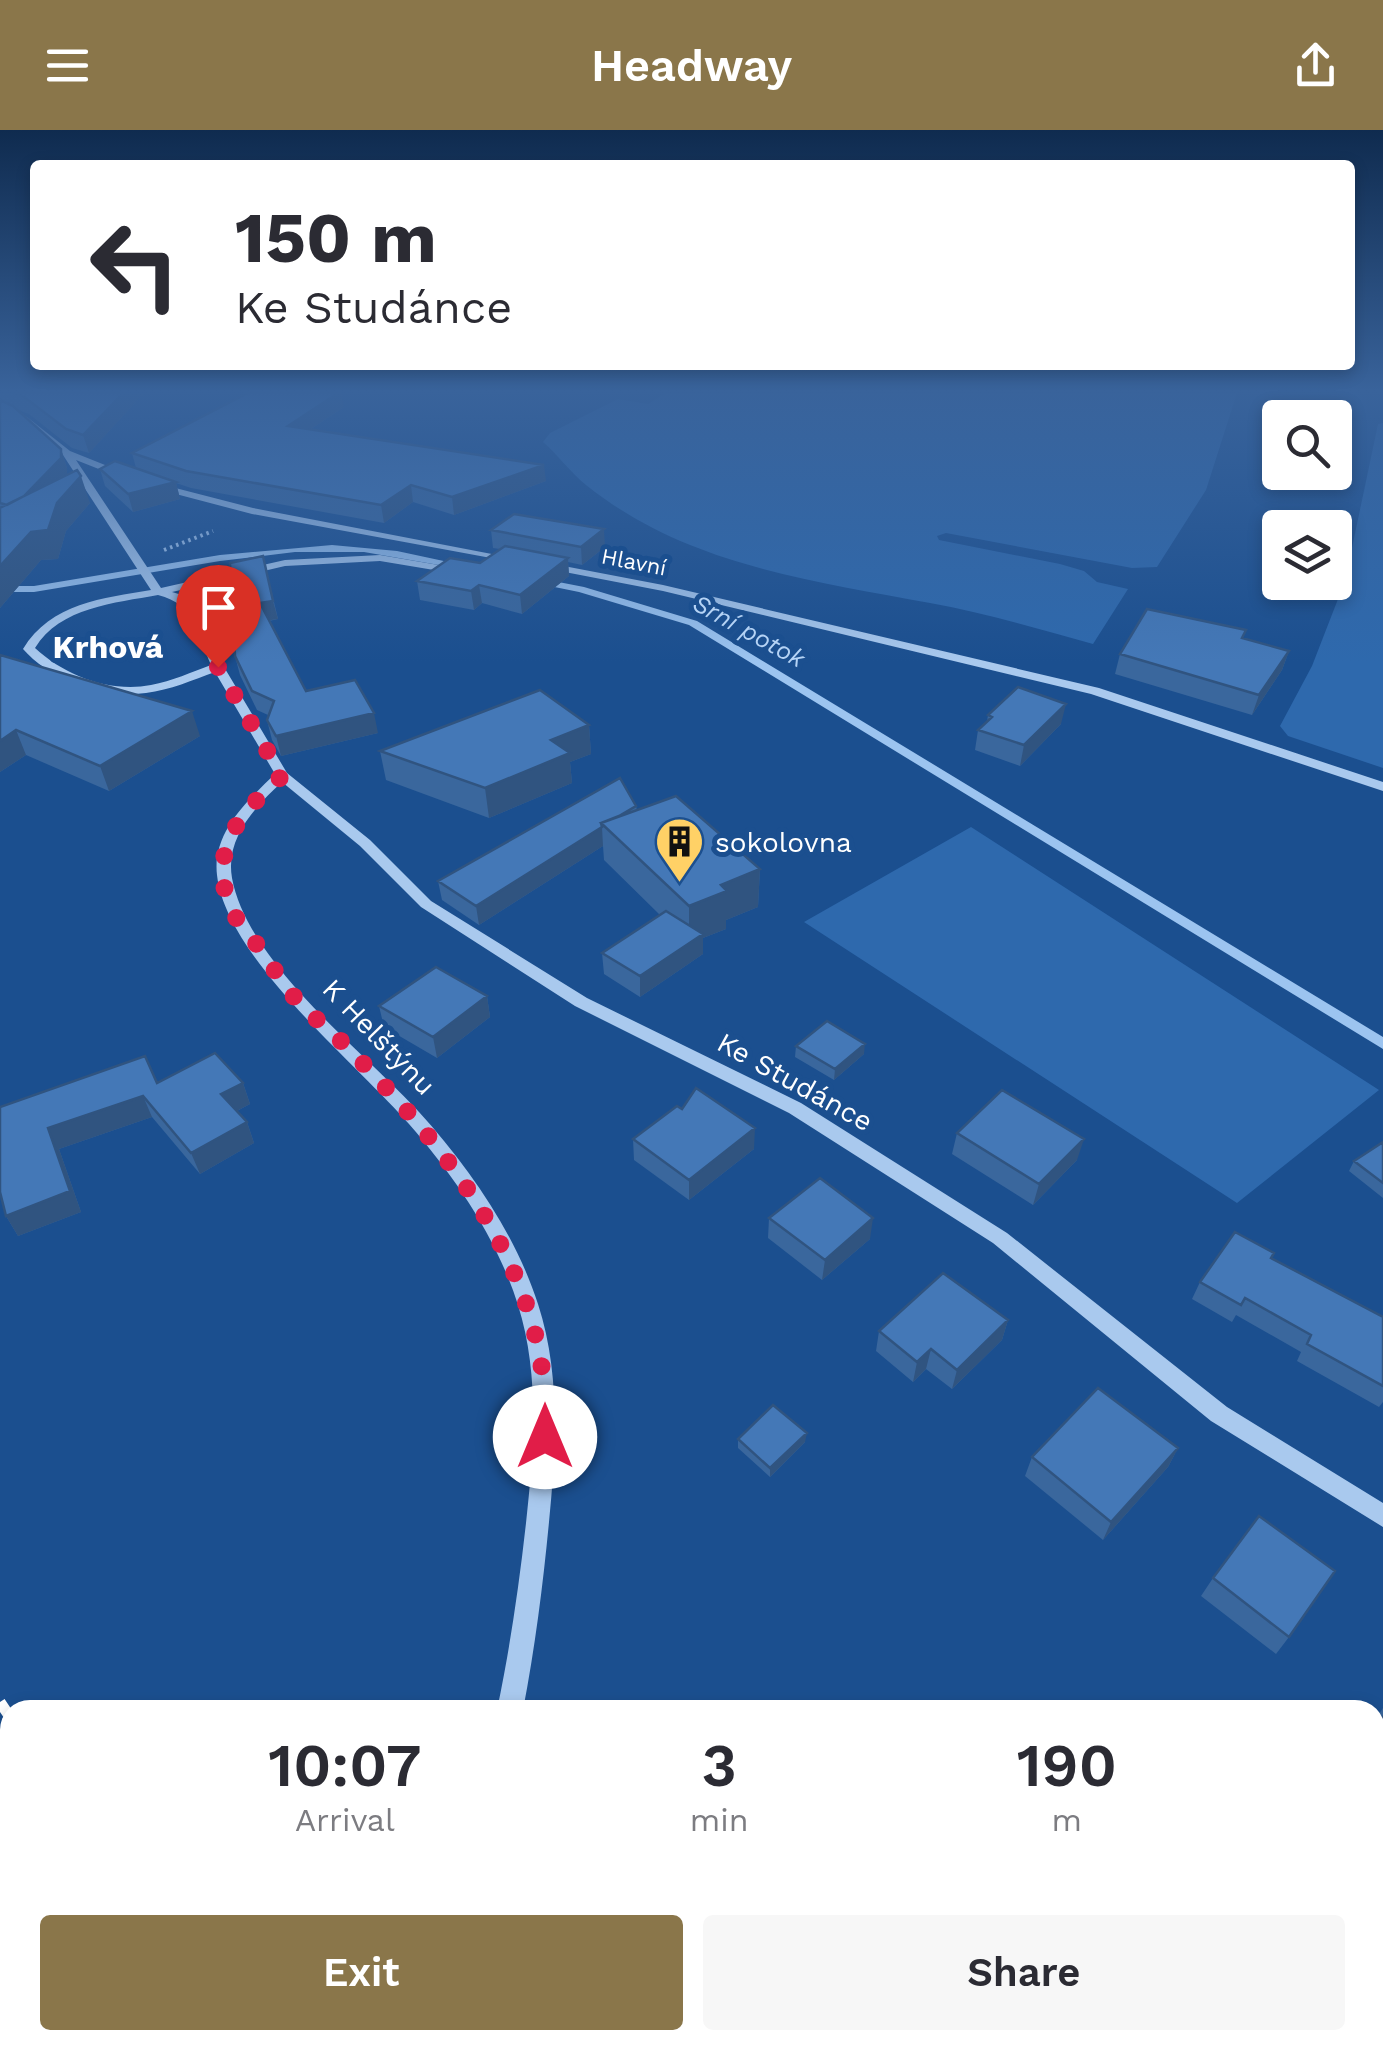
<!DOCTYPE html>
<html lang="en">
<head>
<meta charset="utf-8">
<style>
	:root { --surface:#fff; --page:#f7f7f7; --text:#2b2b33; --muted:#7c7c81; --accent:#8a764a }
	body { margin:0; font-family:"Work Sans",sans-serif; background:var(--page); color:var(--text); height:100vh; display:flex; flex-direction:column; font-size:38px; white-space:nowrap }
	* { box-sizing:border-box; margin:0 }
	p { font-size:32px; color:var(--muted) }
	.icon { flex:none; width:55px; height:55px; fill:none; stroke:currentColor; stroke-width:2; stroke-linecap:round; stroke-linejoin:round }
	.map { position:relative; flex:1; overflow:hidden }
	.details { position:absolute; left:0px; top:1570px; width:1385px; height:350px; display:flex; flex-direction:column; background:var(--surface); border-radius:30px 30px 0 0; box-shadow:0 5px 15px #0003 }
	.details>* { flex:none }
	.top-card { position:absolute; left:30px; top:30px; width:1325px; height:210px; border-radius:10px; box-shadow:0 5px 15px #0003; background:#fff; color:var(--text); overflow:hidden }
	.buttons { position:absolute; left:1262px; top:270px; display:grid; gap:20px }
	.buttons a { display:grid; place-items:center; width:90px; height:90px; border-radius:10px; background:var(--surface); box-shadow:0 5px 15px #0003; font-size:50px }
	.pin { position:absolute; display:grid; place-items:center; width:85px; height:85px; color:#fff; margin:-102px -42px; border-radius:50% 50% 50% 0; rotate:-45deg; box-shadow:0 0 10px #0007 }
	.pin .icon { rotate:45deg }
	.me { position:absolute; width:110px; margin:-55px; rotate:0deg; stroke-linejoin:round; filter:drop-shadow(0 0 8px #0008) }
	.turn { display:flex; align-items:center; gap:35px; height:210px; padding:0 40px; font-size:45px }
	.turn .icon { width:130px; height:130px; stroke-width:2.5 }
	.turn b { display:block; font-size:70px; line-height:85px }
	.eta { display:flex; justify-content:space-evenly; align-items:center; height:170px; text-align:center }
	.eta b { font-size:60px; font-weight:600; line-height:70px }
	.action { display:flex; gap:20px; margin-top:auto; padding:20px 40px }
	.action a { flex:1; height:115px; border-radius:10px; background:var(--accent); color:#fff; font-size:40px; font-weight:600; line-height:115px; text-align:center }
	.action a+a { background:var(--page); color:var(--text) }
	header { display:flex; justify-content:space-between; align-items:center; height:130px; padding:0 40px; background:var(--accent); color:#fff; font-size:45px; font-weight:600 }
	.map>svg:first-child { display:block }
</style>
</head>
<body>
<header><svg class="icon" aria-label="menu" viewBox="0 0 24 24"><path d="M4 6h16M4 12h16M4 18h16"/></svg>Headway<svg class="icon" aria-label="share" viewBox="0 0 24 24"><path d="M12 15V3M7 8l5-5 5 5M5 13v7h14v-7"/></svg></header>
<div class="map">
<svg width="1383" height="1920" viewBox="0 0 1383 1920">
	<rect width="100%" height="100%" fill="#1b4f8f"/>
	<path fill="#2e69ad" d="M 666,263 L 1237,263 L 1206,360 L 1157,437 L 1132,438 L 946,403 L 937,406 L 939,410 L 1060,434 L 1084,441 L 1097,452 L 1128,459 L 1093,514 C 1039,499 985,483 930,473 C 809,450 686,435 586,355 C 571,343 558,325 543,312 L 550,303 L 618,269 L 648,274 Z
		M 1383,293 L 1383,638 L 1288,606 L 1280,596 L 1312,536 L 1345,451 L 1378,294 Z
		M 971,697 L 1379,960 L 1237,1073 L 804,792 Z"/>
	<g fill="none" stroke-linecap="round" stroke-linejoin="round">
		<path fill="#9cc4f0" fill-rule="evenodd" d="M 332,415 L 397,421 L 467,436 L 462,439 L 364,422 L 295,422 L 220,431 L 34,462 L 0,462 L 0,456 L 34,456 L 220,425 Z
			M 538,448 L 584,457 L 697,491 L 1383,907 L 1383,919 L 689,495 L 579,462 L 535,453 L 533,451 Z"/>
		<path stroke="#a9c9ee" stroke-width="4" stroke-dasharray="2.5 4" stroke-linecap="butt" d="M 164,420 L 213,401"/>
		<path fill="#a9c9ee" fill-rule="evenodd" d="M 0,274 L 27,287 L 70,321 L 125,343 L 125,347 L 119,347 L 76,330 L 161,458 L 285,430 L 380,425 L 462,439 L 463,441 L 458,444 L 380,431 L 285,436 L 172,462 L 182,465 L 199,478 L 224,537 L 287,643 L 370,710 L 431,771 L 587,868 L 801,973 L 1007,1103 L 1227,1277 L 1383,1373 L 1383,1397 L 1211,1291 L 993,1113 L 789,983 L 575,876 L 421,777 L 360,716 L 282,652 C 255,677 225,708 232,748 C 247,832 363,921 419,982 C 469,1037 515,1103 538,1174 C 561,1245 556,1320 549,1392 C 543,1455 535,1518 523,1580 L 497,1580 C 510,1518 519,1456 526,1393 C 534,1320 540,1245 518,1175 C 497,1108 455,1047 409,994 C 355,932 226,828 217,745 C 212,703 247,671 275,644 L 215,542 C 193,550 170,560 146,563 C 104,569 51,551 23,519 C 51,473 103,468 151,460 L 63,325 L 21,291 L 0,280 ZM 158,465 C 196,475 197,502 211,535 C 192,542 172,551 151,555 C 111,563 65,546 35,518 C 60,477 115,473 158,465 Z
			M 156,353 L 253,378 L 518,429 L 513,432 L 252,384 L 153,358 L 151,356 Z
			M 548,433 L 663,455 L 1099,558 L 1383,652 L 1383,661 L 1091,564 L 663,461 L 544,438 L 543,436 Z
			M 333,1910 L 365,1910 L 361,1920 L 329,1920 Z"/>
		<path stroke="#fff" stroke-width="11" stroke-dasharray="26 11" stroke-linecap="butt" d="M 0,1572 L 10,1587
			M 234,1910 L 240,1920"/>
	</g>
	<path fill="#3a679d" d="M 0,263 L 144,263 L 89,323 L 72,318 L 29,284 L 16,279 L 61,319 L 67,338 L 67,345 L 90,373 L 66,401 L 58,429 L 41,430 L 0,478 Z
		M 344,277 L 311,299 L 546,351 L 454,385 L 413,372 L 384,393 L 191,358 L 176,353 L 180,369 L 133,382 L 105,356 L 100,339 L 136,338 L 132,323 Z
		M 491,400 L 605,417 L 582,435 L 568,432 L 569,446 L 522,484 L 482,473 L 474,480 L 420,470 L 417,451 L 480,433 L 500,419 L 493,418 Z
		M 263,426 L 278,489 L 269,491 L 306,561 L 378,603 L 281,626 L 272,610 L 267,590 L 268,585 L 257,580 L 240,545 L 235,526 Z
		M 1243,509 L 1289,521 L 1282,540 L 1252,585 L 1115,544 L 1120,524 Z
		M 0,525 L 200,606 L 109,661 L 26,625 L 0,642 Z
		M 988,585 L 1061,594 L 1020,636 L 975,620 L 978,600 L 987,592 Z
		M 589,595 L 591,624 L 570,632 L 572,653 L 489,688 L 386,650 L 380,621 Z
		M 636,676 L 637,680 L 760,739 L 758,777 L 726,790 L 726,799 L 703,808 L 703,824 L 640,867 L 604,844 L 602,823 L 660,785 L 604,730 L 603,716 L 479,795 L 442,770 L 438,751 Z
		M 487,866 L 490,887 L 437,928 L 384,897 L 379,876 Z
		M 796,916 L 864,924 L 834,950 L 795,927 Z
		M 157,953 L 243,953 L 250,974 L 237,981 L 247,992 L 254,1013 L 200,1044 L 152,987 L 59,1019 L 81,1082 L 18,1106 L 6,1086 L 0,977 Z
		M 957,1003 L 1077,1030 L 1033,1075 L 952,1024 Z
		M 633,1009 L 754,1019 L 689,1070 L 634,1030 Z
		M 1383,1012 L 1383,1068 L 1349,1041 L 1354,1031 Z
		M 769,1088 L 870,1109 L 822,1150 L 768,1108 Z
		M 1272,1128 L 1383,1187 L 1383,1272 L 1379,1277 L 1297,1231 L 1301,1222 L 1236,1185 L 1232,1192 L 1192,1169 L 1200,1152 Z
		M 1008,1190 L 1002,1210 L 952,1259 L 926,1239 L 913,1252 L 876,1221 L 879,1201 Z
		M 738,1309 L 805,1312 L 770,1347 L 738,1318 Z
		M 1178,1318 L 1168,1337 L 1103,1410 L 1025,1346 L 1032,1327 Z
		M 1213,1448 L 1289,1507 L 1276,1524 L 1201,1466 Z
		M 1383,1578 L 1383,1653 L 1375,1646 L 1375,1590 Z"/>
	<path fill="#305480" d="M 123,263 L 144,263 L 89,323 L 83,305 Z
		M 338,263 L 341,263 L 344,277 L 291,312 L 288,296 Z
		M 61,319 L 67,338 L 67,347 L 13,378 Z
		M 544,335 L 546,351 L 454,385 L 452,367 Z
		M 81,346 L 90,373 L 66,401 L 58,429 L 41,430 L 0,478 L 0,436 Z
		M 176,352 L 180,369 L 133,382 L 128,364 Z
		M 411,355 L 413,372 L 384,393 L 381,375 Z
		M 604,399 L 605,417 L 582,435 L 581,417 Z
		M 568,428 L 569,446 L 522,484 L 520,465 Z
		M 479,455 L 482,473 L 474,480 L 471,461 Z
		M 273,471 L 278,489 L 264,491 L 260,473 Z
		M 1289,521 L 1282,540 L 1252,585 L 1259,565 Z
		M 1066,574 L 1061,594 L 1020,636 L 1024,615 Z
		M 192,581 L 200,606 L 109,661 L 100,636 Z
		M 374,583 L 378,603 L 281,626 L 276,606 Z
		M 589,595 L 591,624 L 570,632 L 572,653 L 489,688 L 485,658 L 551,610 Z
		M 16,600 L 26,625 L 0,642 L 0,611 Z
		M 602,697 L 603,716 L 479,795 L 476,776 Z
		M 760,739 L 758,777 L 726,790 L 726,799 L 703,808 L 703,824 L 640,867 L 640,846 L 689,813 L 689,776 L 721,755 Z
		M 487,866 L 490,887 L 437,928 L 433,907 Z
		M 865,914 L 864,924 L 834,950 L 835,939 Z
		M 243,953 L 250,974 L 229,985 L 221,964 Z
		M 143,966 L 152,987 L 59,1019 L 81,1082 L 18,1106 L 6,1086 L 48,998 Z
		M 247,992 L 254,1013 L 200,1044 L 191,1023 Z
		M 755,998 L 754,1019 L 689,1070 L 689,1050 Z
		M 1084,1009 L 1077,1030 L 1033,1075 L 1039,1054 Z
		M 873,1088 L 870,1109 L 822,1150 L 825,1130 Z
		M 1008,1190 L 1002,1210 L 952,1259 L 957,1240 Z
		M 931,1219 L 926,1239 L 913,1252 L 917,1232 Z
		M 807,1303 L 805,1312 L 770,1347 L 770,1338 Z
		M 1178,1318 L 1168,1337 L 1103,1410 L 1111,1392 Z"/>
	<path fill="#4478b7" stroke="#305480" stroke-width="2.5" d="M 15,263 L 123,263 L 83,305 L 66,299 L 23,266 Z
		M 248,263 L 338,263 L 288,296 L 544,335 L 452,367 L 411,355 L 381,375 L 186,341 L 132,323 Z
		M 0,270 L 13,276 L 61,319 L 61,328 L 24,366 L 7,375 L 0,373 Z
		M 115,331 L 176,352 L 128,364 L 100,339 Z
		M 77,340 L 81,346 L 57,373 L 48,400 L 31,402 L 0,436 L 0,378 Z
		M 514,384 L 604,399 L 581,417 L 491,400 Z
		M 505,416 L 568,428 L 520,465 L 479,455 L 471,461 L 417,451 L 450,428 L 480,433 Z
		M 263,426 L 273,471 L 260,473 L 306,561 L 355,550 L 374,583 L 276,606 L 267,590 L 274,571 L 252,561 L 235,526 L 230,433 Z
		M 1147,479 L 1246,500 L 1242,508 L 1289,521 L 1259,565 L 1120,524 Z
		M 0,525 L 192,581 L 100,636 L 16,600 L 0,611 Z
		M 1018,557 L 1066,574 L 1024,615 L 978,600 L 992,587 L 988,585 Z
		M 540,560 L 589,595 L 551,610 L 570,623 L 485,658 L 380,621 Z
		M 620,648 L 636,676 L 619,686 L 601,693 L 602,697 L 476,776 L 438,751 Z
		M 676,666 L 760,739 L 721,755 L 727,761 L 689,776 L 601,693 Z
		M 666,781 L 703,804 L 640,846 L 602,823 Z
		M 436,837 L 487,866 L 433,907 L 379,876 Z
		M 827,891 L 865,914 L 835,939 L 796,916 Z
		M 215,923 L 243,953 L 221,964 L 247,992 L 191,1023 L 143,966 L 48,998 L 70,1061 L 6,1086 L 0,1062 L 0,977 L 145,926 L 157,953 Z
		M 696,958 L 755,998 L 689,1050 L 633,1009 L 677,976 L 682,979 Z
		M 1002,960 L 1084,1009 L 1039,1054 L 957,1003 Z
		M 1383,1012 L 1383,1053 L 1354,1031 Z
		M 820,1048 L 873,1088 L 825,1130 L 769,1088 Z
		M 1235,1102 L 1274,1123 L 1271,1128 L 1383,1187 L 1383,1256 L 1307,1214 L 1311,1205 L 1245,1168 L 1241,1175 L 1200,1152 Z
		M 943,1143 L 1008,1190 L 957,1240 L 931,1219 L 917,1232 L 879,1201 Z
		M 1098,1258 L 1178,1318 L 1111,1392 L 1032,1327 Z
		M 773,1275 L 807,1303 L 770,1338 L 738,1309 Z
		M 1259,1386 L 1335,1441 L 1289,1507 L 1213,1448 Z
		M 1383,1587 L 1383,1624 L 1375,1618 L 1375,1599 Z"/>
	<linearGradient id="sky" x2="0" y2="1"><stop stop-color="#0f2b4f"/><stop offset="0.49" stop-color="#39639b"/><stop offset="1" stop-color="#39639b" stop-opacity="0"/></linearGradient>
	<rect width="1383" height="532" fill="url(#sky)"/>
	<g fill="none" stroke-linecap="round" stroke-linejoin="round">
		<path stroke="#e11d48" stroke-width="18" stroke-dasharray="0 32.4" d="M 218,537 L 282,646 C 241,683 209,716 229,775 C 234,788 247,801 255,812 C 269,831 281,851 295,868 C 310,885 329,899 345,915 C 450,1020 554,1149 545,1307"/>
	</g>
	<defs>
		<symbol id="building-pin" viewBox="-11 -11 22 30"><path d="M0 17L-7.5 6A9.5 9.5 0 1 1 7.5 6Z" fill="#ffd166" stroke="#1b4f8f"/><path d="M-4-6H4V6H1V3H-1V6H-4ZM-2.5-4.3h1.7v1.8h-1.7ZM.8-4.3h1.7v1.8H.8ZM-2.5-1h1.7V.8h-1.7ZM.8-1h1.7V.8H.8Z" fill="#111"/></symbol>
	</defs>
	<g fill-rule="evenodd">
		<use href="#building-pin" x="652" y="684" width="55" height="75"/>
	</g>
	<g text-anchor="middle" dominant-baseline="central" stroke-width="10" stroke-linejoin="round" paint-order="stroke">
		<g font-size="22" fill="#fff" stroke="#1b4f8f">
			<text transform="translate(634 432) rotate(11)">Hlavní</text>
		</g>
		<g font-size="25" font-style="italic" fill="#b5d3f5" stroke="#1b4f8f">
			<text transform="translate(749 501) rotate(29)">Srní potok</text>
		</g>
		<g font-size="28" fill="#fff" stroke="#1b4f8f" text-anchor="start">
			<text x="715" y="712">sokolovna</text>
		</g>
		<g font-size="28" fill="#fff" stroke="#1b4f8f">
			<text transform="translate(379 907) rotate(46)">K Helštýnu</text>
			<text transform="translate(795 952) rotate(29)">Ke Studánce</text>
		</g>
		<g font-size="32" font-weight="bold" fill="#fff" stroke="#1b4f8f">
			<text x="108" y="517">Krhová</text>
		</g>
	</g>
</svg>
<div class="buttons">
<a><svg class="icon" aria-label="search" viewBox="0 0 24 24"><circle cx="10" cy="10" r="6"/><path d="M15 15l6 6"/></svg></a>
<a><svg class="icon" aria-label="layers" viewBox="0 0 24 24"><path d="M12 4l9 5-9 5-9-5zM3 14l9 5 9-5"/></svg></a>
</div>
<div class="pin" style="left:218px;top:537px;background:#d93025"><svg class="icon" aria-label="arrive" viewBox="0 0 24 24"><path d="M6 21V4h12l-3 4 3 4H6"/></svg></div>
<svg class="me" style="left:545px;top:1307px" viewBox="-20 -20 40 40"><circle r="19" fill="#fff"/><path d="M0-13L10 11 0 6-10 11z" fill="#e11d48"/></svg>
<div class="top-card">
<div class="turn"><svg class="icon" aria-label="left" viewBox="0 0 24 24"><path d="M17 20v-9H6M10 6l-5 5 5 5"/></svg><div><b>150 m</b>Ke Studánce</div></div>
</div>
<section class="details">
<div class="eta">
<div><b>10:07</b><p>Arrival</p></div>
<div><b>3</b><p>min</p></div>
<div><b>190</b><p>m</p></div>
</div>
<div class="action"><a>Exit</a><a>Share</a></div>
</section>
</div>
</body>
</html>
